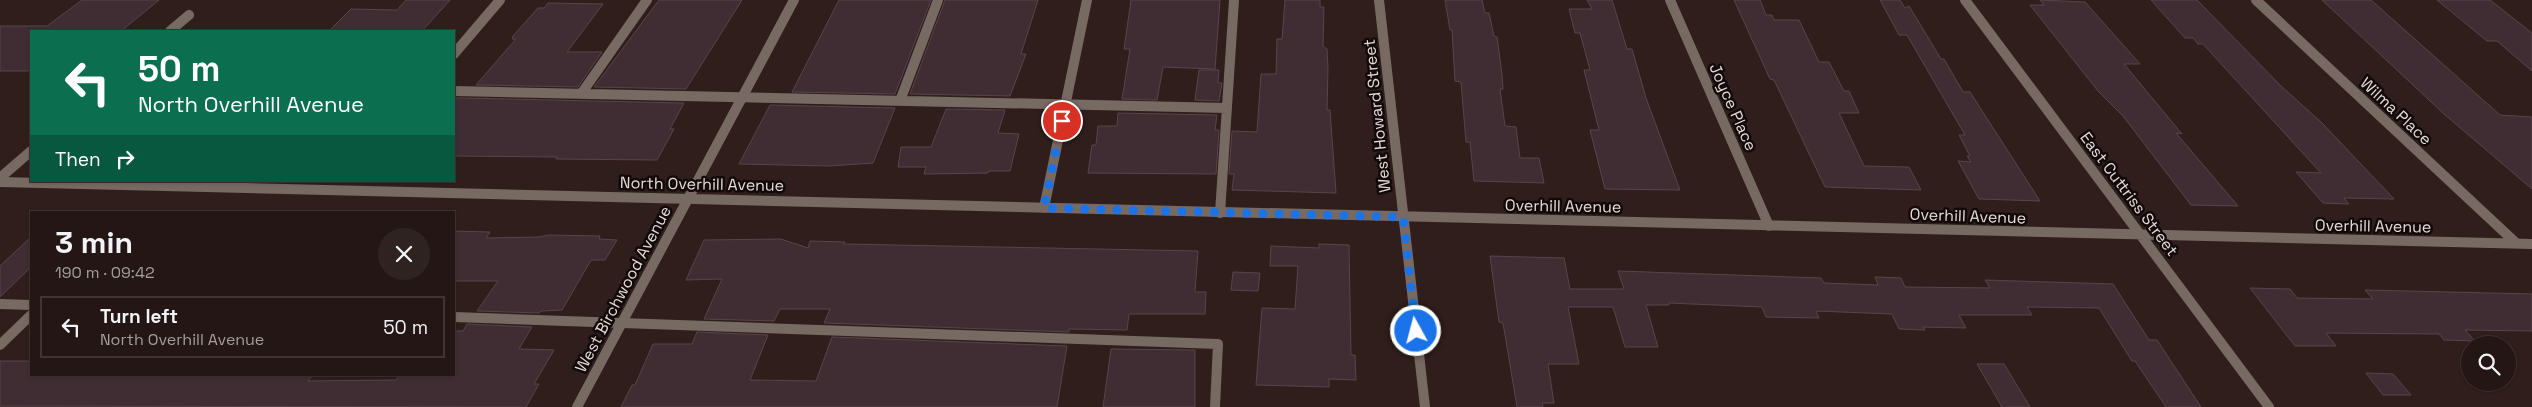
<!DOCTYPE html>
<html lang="en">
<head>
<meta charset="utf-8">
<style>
	:root { --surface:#231615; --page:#2f2322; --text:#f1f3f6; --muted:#a39fa0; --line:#403534 }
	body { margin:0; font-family:"Space Grotesk",sans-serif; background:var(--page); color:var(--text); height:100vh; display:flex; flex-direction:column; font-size:19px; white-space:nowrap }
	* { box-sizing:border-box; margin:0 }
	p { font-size:16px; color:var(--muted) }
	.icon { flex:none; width:28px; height:28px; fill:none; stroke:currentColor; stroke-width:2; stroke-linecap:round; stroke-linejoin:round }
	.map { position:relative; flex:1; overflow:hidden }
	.drawer { position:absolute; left:30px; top:211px; width:425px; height:165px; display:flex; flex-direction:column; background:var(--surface); border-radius:0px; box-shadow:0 1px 4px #0004,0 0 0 1px var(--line) }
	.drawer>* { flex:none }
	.hud { position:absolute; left:30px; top:30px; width:425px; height:152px; border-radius:0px; box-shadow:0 1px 4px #0004,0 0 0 1px var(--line); background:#0b6e4f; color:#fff; overflow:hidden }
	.tools { position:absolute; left:2461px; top:336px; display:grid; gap:10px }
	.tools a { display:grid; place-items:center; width:55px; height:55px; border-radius:50%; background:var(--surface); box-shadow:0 1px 4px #0004,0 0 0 1px var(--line); font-size:25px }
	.pin { position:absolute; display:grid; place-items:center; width:42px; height:42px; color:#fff; margin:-21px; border:2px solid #fff; border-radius:50%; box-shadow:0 1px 5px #0007 }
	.me { position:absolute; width:55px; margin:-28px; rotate:353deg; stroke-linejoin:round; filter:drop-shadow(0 0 4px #0008) }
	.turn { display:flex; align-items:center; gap:18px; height:105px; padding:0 25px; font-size:22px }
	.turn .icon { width:65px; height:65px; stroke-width:2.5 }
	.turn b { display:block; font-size:35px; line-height:42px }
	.then { display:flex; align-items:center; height:48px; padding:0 25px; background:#0003; gap:10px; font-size:19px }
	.round { display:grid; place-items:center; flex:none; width:52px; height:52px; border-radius:26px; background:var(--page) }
	.summary { display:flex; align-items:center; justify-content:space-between; height:85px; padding:0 25px }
	h1 { font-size:30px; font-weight:800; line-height:38px }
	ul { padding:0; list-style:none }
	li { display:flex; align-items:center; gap:15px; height:62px; margin:0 10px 8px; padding:0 15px; border:2px solid var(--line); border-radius:0px }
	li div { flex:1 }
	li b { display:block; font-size:19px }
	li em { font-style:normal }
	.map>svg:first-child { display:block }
</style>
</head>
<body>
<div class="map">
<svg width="2532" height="407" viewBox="0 0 2532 407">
	<rect width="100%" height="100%" fill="#2f1e1c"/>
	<path fill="#3f2d33" stroke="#58454c" d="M 82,0 L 159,0 L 121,31 L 31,31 L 31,71 L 0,71 L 0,26 L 47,26 Z
		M 406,0 L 450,0 L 422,31 L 329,31 L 351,9 L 397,10 Z
		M 659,0 L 742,0 L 686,89 L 594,87 Z
		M 839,0 L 931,0 L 895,94 L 792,92 Z
		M 945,0 L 1038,0 L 1021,54 L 1026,54 L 1010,96 L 910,94 Z
		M 1131,0 L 1220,0 L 1215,69 L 1163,67 L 1157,100 L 1122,99 L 1130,49 L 1124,49 Z
		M 1285,0 L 1320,0 L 1320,7 L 1324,7 L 1323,46 L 1327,49 L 1328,68 L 1327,110 L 1330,110 L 1336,193 L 1232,190 L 1234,174 L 1229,174 L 1232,131 L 1257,132 L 1261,74 L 1276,74 L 1277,39 L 1282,39 Z
		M 1445,0 L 1482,0 L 1485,13 L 1489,13 L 1494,36 L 1497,37 L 1502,74 L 1503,89 L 1500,89 L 1505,126 L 1516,127 L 1520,158 L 1539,158 L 1544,183 L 1474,181 L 1470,142 L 1466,142 L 1461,82 L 1455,81 L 1452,30 L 1450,30 Z
		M 1587,0 L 1612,0 L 1627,49 L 1632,49 L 1646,98 L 1680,190 L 1605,189 L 1590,130 L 1599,130 L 1584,70 L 1590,70 L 1580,33 L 1575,33 L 1569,9 L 1592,9 Z
		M 1734,0 L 1760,0 L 1766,15 L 1772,15 L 1774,20 L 1799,20 L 1819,62 L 1829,62 L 1844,91 L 1849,91 L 1859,113 L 1839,113 L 1864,166 L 1909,167 L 1921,190 L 1825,187 L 1774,80 L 1770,79 Z
		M 1880,0 L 1900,0 L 1905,8 L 1909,6 L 1941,59 L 1944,59 L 1963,92 L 1970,92 L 2040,201 L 1979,199 L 1958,161 L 1971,162 L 1967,156 L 1970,156 L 1959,135 L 1965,135 L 1907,35 L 1899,35 Z
		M 2040,0 L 2085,2 L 2140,64 L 2124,64 L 2182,134 L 2176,133 L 2238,206 L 2191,205 L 2123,116 L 2098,91 L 2030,5 L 2044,5 Z
		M 2151,0 L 2197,0 L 2281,86 L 2322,123 L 2394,199 L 2344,198 L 2349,204 L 2323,203 L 2296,172 L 2321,173 L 2203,44 L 2198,44 L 2193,38 L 2185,38 Z
		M 2322,0 L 2371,0 L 2500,115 L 2532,117 L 2532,189 L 2444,114 Z
		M 2437,0 L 2490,0 L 2532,33 L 2532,71 L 2497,41 L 2487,41 Z
		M 548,3 L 603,4 L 567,52 L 602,52 L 578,87 L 476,85 L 516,39 L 512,39 L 513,36 L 538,8 L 544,8 Z
		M 1199,70 L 1219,70 L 1218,83 L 1222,83 L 1219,101 L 1195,100 Z
		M 454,98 L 464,98 L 684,103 L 670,129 L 674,129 L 657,160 L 556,159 L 557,157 L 454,156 Z
		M 770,105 L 895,108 L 873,163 L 829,166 L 739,164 Z
		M 946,109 L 1005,110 L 998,133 L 1019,134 L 1010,171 L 989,171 L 988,173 L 924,174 L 926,167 L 898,167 L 901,147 L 931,147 Z
		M 1118,113 L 1217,115 L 1215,130 L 1219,130 L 1216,174 L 1088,173 L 1092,145 L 1096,145 L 1098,126 L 1117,126 Z
		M 454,231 L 490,232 L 486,238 L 539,237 L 549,235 L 600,236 L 599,239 L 617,240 L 605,260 L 591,260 L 562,310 L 541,311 L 539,313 L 477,311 L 498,281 L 454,281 Z
		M 31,237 L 31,267 L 0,297 L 0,266 Z
		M 781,239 L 808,248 L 810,241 L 845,242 L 844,244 L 1198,251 L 1195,292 L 1206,292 L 1205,314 L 1129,314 L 1127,330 L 1069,329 L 1069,332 L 824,323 L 830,309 L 780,309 L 774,321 L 704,319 L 722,279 L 686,280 L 704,240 Z
		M 1319,244 L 1349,245 L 1351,355 L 1355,355 L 1356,380 L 1329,379 L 1329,387 L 1256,385 L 1262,308 L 1295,309 L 1298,266 L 1270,266 L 1271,246 L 1319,248 Z
		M 1490,256 L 1564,258 L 1570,289 L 1624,289 L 1618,271 L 1821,278 L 1824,283 L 1878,285 L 1875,277 L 1901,278 L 1905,287 L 1990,288 L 1985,280 L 2113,284 L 2149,340 L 2157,340 L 2201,407 L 2166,407 L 2135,361 L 2132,361 L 2099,308 L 2027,307 L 2032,315 L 1959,315 L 1966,328 L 1923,327 L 1925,330 L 1899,329 L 1892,314 L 1816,311 L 1819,318 L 1766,317 L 1762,307 L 1669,303 L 1669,305 L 1646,305 L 1658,347 L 1625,347 L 1613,307 L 1568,307 L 1579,364 L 1548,364 L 1554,403 L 1542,403 L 1543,407 L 1517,407 L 1503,323 L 1499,322 Z
		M 1233,272 L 1260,273 L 1258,291 L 1231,290 Z
		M 2250,288 L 2290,289 L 2297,298 L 2373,299 L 2365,290 L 2532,294 L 2532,331 L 2465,330 L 2475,341 L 2444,340 L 2439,334 L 2326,333 L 2336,346 L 2295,346 Z
		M 467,324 L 532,327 L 519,349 L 554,350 L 534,384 L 539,384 L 526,407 L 0,406 L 0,361 L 31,361 L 31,375 L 313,375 L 308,381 L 396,380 L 400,375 L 454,375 L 454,331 L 463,331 Z
		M 697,332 L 768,335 L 750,380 L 816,381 L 832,337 L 1067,346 L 1057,407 L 621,407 L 632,385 L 635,385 L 653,344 L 692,344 Z
		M 1111,349 L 1195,350 L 1195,407 L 1103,407 Z
		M 1977,364 L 2004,364 L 2030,407 L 2002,407 Z
		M 2366,373 L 2393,374 L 2411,395 L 2383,395 Z"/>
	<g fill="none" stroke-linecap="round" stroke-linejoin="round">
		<path stroke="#776a62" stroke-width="10" d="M 454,91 L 1227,108
			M 581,94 L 647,0
			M 900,101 L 938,0
			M 1220,213 L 1234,0
			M 0,304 L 31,305
			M 454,317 L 1218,344 L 1215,407
			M 0,345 L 31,315"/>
		<path stroke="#776a62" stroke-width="10" d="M 1379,0 L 1425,407
			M 1670,0 L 1769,226
			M 1965,0 L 2269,407
			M 2256,0 L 2516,243
			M 170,31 L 189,15
			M 454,54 L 500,0
			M 0,178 L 31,151
			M 0,182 L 2532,244
			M 1044,208 L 1087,0
			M 577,407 L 794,0"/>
	</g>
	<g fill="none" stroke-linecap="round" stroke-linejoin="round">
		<path stroke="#1a73e8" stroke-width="9" stroke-dasharray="0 16.2" d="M 1062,121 L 1044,208 L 1403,217 L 1416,331"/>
	</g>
	<g text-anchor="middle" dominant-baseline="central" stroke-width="5" stroke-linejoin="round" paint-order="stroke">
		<g font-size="16" fill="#e7dbd9" stroke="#120a09">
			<text transform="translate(1733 107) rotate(66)">Joyce Place</text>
			<text transform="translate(2396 111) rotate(43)">Wilma Place</text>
			<text transform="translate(1377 116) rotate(-96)">West Howard Street</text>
			<text transform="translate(702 184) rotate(1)">North Overhill Avenue</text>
			<text transform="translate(2129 194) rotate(53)">East Cuttriss Street</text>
			<text transform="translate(1563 206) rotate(1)">Overhill Avenue</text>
			<text transform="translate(1968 216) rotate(2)">Overhill Avenue</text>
			<text transform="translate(2373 226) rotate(1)">Overhill Avenue</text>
			<text transform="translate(623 289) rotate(-62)">West Birchwood Avenue</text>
		</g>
	</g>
</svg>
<div class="tools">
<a><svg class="icon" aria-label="search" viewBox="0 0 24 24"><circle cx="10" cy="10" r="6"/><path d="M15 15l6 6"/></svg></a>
</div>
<div class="pin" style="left:1062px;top:121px;background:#d93025"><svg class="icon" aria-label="arrive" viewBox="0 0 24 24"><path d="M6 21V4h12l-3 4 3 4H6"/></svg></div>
<svg class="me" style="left:1416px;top:331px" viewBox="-20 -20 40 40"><circle r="17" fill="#1a73e8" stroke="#fff" stroke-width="3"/><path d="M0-11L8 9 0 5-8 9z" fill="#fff"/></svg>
<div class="hud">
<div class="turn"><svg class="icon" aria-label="left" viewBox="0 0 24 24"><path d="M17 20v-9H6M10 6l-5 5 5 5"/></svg><div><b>50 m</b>North Overhill Avenue</div></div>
<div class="then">Then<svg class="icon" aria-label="right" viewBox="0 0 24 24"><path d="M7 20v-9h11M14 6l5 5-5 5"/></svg></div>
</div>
<section class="drawer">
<div class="summary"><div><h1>3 min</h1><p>190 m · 09:42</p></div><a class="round"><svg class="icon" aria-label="close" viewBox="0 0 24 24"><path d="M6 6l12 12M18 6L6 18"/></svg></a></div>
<ul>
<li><svg class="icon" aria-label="left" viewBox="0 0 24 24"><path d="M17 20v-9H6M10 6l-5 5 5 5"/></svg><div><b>Turn left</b><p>North Overhill Avenue</p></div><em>50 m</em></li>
</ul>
</section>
</div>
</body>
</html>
